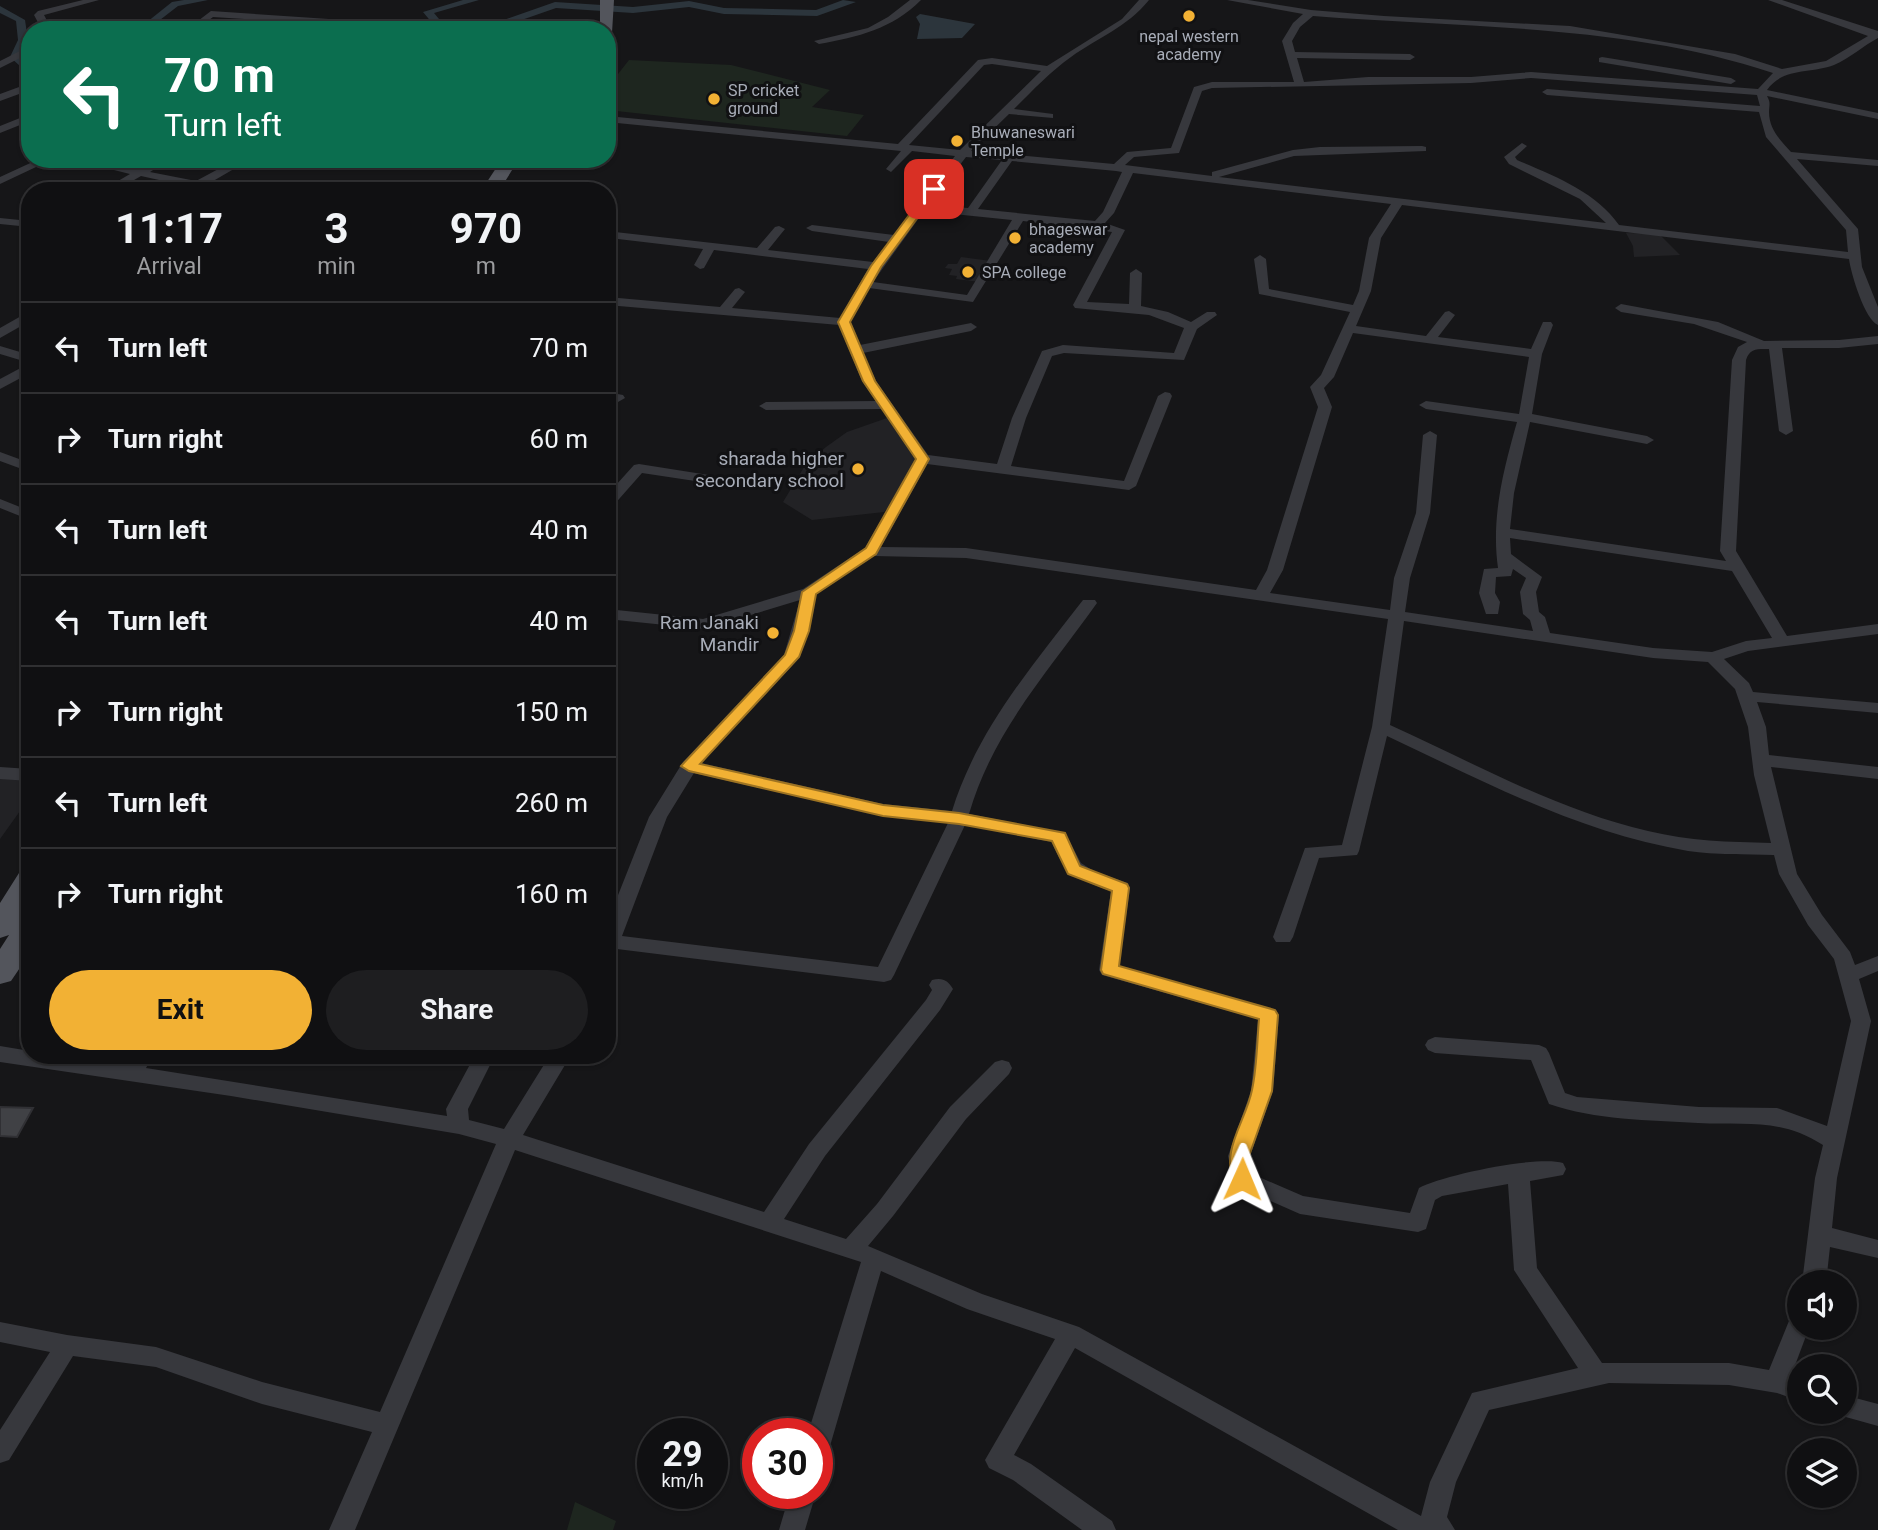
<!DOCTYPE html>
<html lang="en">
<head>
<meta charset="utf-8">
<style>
	:root { --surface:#101012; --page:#1e1e20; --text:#f1f3f6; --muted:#9c9d9f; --line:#303032; --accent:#f2b134 }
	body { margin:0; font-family:Roboto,sans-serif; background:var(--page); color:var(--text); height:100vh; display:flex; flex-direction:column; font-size:26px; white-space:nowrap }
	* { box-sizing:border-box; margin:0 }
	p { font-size:23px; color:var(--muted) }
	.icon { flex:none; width:38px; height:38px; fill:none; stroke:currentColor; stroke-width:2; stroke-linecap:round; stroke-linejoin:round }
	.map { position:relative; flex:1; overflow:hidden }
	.details { position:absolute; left:21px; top:182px; width:595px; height:882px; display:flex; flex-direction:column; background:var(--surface); border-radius:28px; box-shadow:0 2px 5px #0004,0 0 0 2px var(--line) }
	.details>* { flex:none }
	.hud { position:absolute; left:21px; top:21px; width:595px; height:147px; border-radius:28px; box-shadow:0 2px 5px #0004,0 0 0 2px var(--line); background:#0b6e4f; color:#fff; overflow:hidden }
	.buttons { position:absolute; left:1787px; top:1270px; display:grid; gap:14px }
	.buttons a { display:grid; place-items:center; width:70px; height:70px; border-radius:50%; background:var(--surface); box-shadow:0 2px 5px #0004,0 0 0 2px var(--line); font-size:35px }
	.speed { position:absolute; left:637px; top:1418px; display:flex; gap:14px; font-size:35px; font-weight:700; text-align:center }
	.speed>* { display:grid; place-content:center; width:91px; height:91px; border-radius:50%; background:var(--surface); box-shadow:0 2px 5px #0004,0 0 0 2px var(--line); line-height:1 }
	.speed small { font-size:18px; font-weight:400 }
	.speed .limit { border:10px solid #d22; background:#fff; color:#111 }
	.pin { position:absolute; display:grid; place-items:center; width:60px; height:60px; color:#fff; margin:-30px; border-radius:14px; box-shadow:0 4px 10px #0006 }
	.me { position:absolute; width:77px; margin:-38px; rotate:1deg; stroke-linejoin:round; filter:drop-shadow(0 0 5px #0008) }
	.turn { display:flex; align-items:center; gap:24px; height:147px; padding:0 28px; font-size:32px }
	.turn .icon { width:91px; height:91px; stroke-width:2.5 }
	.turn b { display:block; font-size:49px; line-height:60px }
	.eta { display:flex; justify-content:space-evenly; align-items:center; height:119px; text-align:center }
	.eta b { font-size:42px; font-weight:700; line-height:49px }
	.action { display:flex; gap:14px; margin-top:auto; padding:14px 28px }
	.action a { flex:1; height:80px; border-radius:42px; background:var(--accent); color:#111; font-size:28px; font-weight:700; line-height:80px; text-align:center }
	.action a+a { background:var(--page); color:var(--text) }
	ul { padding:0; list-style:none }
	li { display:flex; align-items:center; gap:21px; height:91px; padding:0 28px; border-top:2px solid var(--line) }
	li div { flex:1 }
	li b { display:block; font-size:26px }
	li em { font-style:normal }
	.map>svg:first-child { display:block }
</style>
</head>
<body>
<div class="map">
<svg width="1878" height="1530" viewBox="0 0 1878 1530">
	<rect width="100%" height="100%" fill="#161618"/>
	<path fill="#222225" d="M 1626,233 L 1659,234 L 1680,255 L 1634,257 L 1633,246 Z
		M 961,257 L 991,261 L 980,282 L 956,279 L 957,276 L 949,275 L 952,269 L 945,268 L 948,264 L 957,264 Z
		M 887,418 L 915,459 L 903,491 L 884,512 L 812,520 L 783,502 L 806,464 L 826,447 L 847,432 Z
		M 0,774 L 30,776 L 30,797 L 0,839 Z"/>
	<path fill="#1e261f" d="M 629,60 L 731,65 L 830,90 L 812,107 L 864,115 L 847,136 L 607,110 L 607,88 Z
		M 575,1502 L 616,1521 L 613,1530 L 567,1530 Z"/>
	<path fill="#2c353c" d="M 920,14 L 975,24 L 962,38 L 917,39 L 920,24 L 916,17 Z"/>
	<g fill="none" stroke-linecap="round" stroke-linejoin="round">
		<path fill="#2c353c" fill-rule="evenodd" d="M 184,0 L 208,0 L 178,6 L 147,30 L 137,30 L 172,2 Z
			M 463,0 L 479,0 L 434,13 L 439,19 L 492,24 L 555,2 L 633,7 L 689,1 L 724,8 L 816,10 L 843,0 L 856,2 L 817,16 L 724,14 L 689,7 L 633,13 L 556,8 L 493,30 L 433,24 L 423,12 Z
			M 0,6 L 25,20 L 28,40 L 20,57 L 30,66 L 30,75 L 10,57 L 18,40 L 16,21 L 0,13 Z"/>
	</g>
	<path fill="#404145" stroke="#303034" stroke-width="2" d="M 0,1107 L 33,1108 L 17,1137 L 0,1136 Z"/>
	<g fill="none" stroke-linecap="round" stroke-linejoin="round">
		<path fill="#37383d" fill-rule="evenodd" d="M 83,0 L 99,0 L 44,15 L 52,30 L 42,30 L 34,15 L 38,11 Z
			M 910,0 L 921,0 C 892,29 858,37 819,44 L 814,41 L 868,28 L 888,17 Z
			M 1139,0 L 1149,0 C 1126,28 1099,37 1071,57 C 1050,72 1032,91 1014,109 L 1053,114 L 1053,118 L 1009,114 L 971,151 L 1114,164 L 1127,152 L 1171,148 L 1194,87 L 1212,82 L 1294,82 L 1282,41 L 1293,23 L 1303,14 L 1227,0 L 1248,0 L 1311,10 L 1384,16 L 1570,26 L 1735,54 L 1782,69 L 1826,61 L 1868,36 L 1768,0 L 1782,0 L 1878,31 L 1878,38 C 1863,46 1850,58 1834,65 C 1811,74 1783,67 1767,90 L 1878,113 L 1878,119 L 1767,96 C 1771,103 1769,105 1769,112 C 1769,129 1780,140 1791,152 L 1878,160 L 1878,166 L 1797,159 L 1858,229 L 1862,267 L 1878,307 L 1878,325 C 1865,320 1851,274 1849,259 L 1402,205 L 1381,238 L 1371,291 L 1356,326 L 1426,336 L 1445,312 L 1449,311 L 1455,315 L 1438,337 L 1531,349 L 1543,322 L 1551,322 L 1553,325 L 1542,354 L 1532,414 L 1647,436 L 1654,440 L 1647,444 L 1530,422 L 1514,493 L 1510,529 L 1726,561 L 1720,551 L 1732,360 L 1738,347 L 1747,342 L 1694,324 L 1621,312 L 1615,308 L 1621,304 L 1718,322 L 1764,341 L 1839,340 L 1878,336 L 1878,344 L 1839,348 L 1782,348 L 1793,431 L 1786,435 L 1779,431 L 1769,349 C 1757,349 1750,348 1746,360 L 1736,551 L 1787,636 L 1878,624 L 1878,634 L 1748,651 L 1724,659 L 1749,683 L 1753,692 L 1878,703 L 1878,713 L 1757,702 L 1766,727 L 1769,755 L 1878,767 L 1878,779 L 1771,767 L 1797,874 L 1822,915 L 1850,952 L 1855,965 L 1878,956 L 1878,971 L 1859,979 L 1871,1021 L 1837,1178 L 1832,1228 L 1878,1240 L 1878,1258 L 1830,1247 L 1826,1283 L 1802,1283 L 1815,1178 L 1823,1145 C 1779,1117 1746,1126 1698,1123 C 1649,1120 1595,1120 1549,1104 L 1531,1060 L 1435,1053 L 1428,1050 L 1425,1045 L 1428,1040 L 1435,1037 L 1539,1045 L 1546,1048 L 1549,1053 L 1565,1093 L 1577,1097 L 1699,1107 L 1777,1108 L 1827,1126 L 1851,1021 L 1834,959 L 1808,925 L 1779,874 L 1774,855 C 1745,854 1716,855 1688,851 C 1580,833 1485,782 1387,736 L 1359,851 L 1357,855 L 1319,858 L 1293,937 L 1290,942 L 1276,942 L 1273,937 L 1305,848 L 1342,845 L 1372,727 L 1388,619 L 966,558 L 874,556 L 816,594 L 800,657 L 701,763 L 883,804 L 952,811 C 977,730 1032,666 1083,600 L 1095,600 L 1097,603 C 1048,672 993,731 969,814 L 1065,833 L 1081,863 L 1095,872 L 1128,883 L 1130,888 L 1119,966 L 1276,1010 L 1279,1015 L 1273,1091 L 1250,1156 L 1252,1174 L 1303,1196 L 1410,1213 L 1419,1188 C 1442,1175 1539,1155 1563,1163 L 1566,1169 L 1563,1175 L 1530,1181 L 1537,1268 L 1602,1363 L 1729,1363 L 1769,1370 L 1791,1316 L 1799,1313 L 1799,1328 L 1809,1328 L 1791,1376 L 1799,1379 L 1799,1401 L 1777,1393 L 1729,1385 L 1609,1383 L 1489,1410 L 1456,1482 L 1447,1517 L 1455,1530 L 1398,1530 L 1075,1348 L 1014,1455 L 1031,1464 L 1112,1521 L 1116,1530 L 1082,1530 L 1013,1480 L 989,1468 L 985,1460 L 1055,1339 L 967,1309 L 881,1271 L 830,1446 L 826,1454 L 817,1457 L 817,1433 L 808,1433 L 861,1262 L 515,1150 L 355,1530 L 329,1530 L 372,1432 L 262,1404 L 156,1367 L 73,1356 L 9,1460 L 0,1463 L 0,1430 L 50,1352 L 0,1342 L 0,1322 L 67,1335 L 156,1347 L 262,1382 L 380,1412 L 496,1144 L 459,1134 L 231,1096 L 0,1062 L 0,1046 L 30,1051 L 30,1055 L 61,1055 L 127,1065 L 132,1055 L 153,1055 L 146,1068 L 447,1116 L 446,1109 L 475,1055 L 495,1055 L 468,1109 L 469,1120 L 504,1129 L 550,1055 L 571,1055 L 523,1135 L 764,1212 L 809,1144 L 926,1000 L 932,990 L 929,985 L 932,980 C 942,977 948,980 953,989 L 940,1010 L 825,1156 L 784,1219 L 846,1239 L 877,1204 L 950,1107 L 995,1062 L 1002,1060 L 1009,1062 L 1012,1068 L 1009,1074 L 966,1119 L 893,1216 L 868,1246 L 982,1294 L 1079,1327 L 1421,1516 L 1430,1482 L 1472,1393 L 1578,1368 L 1514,1270 L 1508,1184 L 1442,1196 L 1435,1200 L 1426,1229 L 1418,1232 L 1300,1214 L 1234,1185 L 1228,1156 L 1251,1091 L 1258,1019 L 1102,975 L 1099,970 L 1111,891 C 1082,881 1063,873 1052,842 L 965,825 L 894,975 L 891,980 L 884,982 L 617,949 L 614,954 L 607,956 L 607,923 L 649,817 L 683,762 L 784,655 L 800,600 L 704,629 L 607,619 L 607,609 L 703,619 L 803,589 L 865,548 L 916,459 L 882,409 L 766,410 L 759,406 L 766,402 L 876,401 L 862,381 L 839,325 L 607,305 L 607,297 L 720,307 L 735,289 L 739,288 L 745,292 L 732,308 L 840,318 L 868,269 L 714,250 L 704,268 L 700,269 L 694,265 L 703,249 L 618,239 L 607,246 L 607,236 L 615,232 L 757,248 L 775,227 L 779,226 L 785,229 L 768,250 L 873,262 L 889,242 L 812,231 L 806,228 L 812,225 L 894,235 L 955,156 L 912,151 L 891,172 L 886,169 L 901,151 L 607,122 L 607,116 L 898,144 L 978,60 L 992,58 L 1047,66 L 1122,19 ZM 1313,16 C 1465,28 1628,24 1773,73 L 1758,89 L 1531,72 L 1471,77 L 1368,77 L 1304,82 L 1297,58 L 1410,60 L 1415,57 L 1410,54 L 1295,52 L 1292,41 L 1300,27 ZM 992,64 L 1041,71 L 960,150 L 909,145 L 984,65 ZM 1531,78 L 1757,95 L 1760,106 L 1547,89 L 1542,92 L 1547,95 L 1759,112 L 1766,137 L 1846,230 L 1848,252 L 1619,225 C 1595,191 1554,176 1517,160 L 1515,157 L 1527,146 L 1522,143 L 1504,157 L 1509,164 L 1580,199 L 1606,223 L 1219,177 L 1294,156 L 1426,151 L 1426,147 L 1422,146 L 1320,147 L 1293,150 L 1212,172 L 1212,176 L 1125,165 L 1134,157 L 1179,153 L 1202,91 L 1212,88 L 1471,83 ZM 966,157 L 1002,160 L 968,208 L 929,205 ZM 1012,161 L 1116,171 L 1122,172 L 1103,212 L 1095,221 L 978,209 ZM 1133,173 L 1391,204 L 1369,238 L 1359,291 L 1353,305 L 1269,289 L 1266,259 L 1260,255 L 1254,259 L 1259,294 L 1350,312 L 1321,375 L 1310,387 L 1318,407 L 1267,570 L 1256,590 L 966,548 L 881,547 L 927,464 L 1129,490 L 1136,486 L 1172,396 L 1170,393 L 1165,392 L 1158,396 L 1124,481 L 1011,466 L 1026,418 L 1052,356 L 1064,353 L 1184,360 L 1197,329 L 1217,315 L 1215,312 L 1207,312 L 1191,322 L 1168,312 L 1141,306 L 1142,273 L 1136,269 L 1130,273 L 1129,304 L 1087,302 L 1125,230 L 1105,223 L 1114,213 ZM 924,211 L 1012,220 L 967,295 L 873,282 ZM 1023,221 L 1112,232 L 1073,305 L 1075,308 L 1149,315 L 1184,328 L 1174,353 L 1063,345 L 1042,351 L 1012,418 L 997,464 L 928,455 L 876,381 L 863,353 L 971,331 L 977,327 L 971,323 L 860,345 L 850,322 L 869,288 L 973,302 ZM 1353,333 L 1529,357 L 1519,414 L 1426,401 L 1419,405 L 1426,409 L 1517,422 C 1503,471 1491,518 1498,568 L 1484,569 L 1479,593 L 1486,614 L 1498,614 L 1500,602 L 1495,593 L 1496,577 L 1511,576 L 1513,569 L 1526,578 L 1520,592 L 1523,614 L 1530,620 L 1533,631 L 1405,612 L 1410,578 L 1430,513 L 1437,435 L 1430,431 L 1423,435 L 1416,513 L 1394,578 L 1390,610 L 1270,593 L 1283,570 L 1332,407 L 1324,388 L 1334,377 ZM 1510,538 L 1732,571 L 1772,638 L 1746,641 L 1712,652 L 1653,648 L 1550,633 L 1545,617 L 1539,612 L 1536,592 L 1542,577 L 1511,554 ZM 1404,621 L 1653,658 L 1708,662 L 1735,689 L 1748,727 L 1754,775 L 1771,843 C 1729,842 1689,841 1648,831 C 1557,810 1474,763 1390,725 ZM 694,773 L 883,816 L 948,823 L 878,967 L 622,936 L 667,817 Z
			M 211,11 L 329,19 L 334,22 L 329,30 L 319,30 L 323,24 L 213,17 L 196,30 L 186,30 Z
			M 30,46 L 30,53 L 0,68 L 0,61 Z
			M 1602,57 L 1731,78 L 1736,81 L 1731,84 L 1599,62 L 1599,58 Z
			M 30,83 L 30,90 L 0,101 L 0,94 Z
			M 30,114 L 30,121 L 0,133 L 0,126 Z
			M 39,159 L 53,159 L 0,184 L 0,177 Z
			M 70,159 L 91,159 L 138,169 L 156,159 L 170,159 L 150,172 L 196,181 L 237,159 L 251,159 L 208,184 L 231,191 L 209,191 L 141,176 L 115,191 L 101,191 L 130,174 Z
			M 0,218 L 30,221 L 30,227 L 0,224 Z
			M 30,311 L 30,321 L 0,338 L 0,328 Z
			M 0,346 L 30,355 L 30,363 L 0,354 Z
			M 30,363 L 30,373 L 0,389 L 0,379 Z
			M 607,392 L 623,395 L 625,398 L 618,402 L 607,400 Z
			M 0,452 L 30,463 L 30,472 L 0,461 Z
			M 639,464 L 715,476 L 722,480 L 715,484 L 642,473 L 612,507 L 607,508 L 607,495 L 634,465 Z
			M 0,499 L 30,511 L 30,520 L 0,508 Z
			M 0,767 L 30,769 L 30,781 L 0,779 Z
			M 1844,1395 L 1878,1404 L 1878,1426 L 1835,1414 L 1844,1412 Z
			M 790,1493 L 816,1493 L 805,1530 L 779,1530 Z"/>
		<path fill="#53555c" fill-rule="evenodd" d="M 600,0 L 614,0 L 612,33 L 607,34 L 607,30 L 600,30 Z
			M 502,159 L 519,159 L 499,191 L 481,191 Z
			M 30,870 L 30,905 L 20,920 L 30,917 L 30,953 L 11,981 L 0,984 L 0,949 L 9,935 L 0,938 L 0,903 L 19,873 Z"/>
	</g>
	<path fill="#f2b134" stroke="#9d7322" stroke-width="2" d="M 930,187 L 939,189 L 881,267 L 850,322 L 875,381 L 929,459 L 876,554 L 816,594 L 809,631 L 799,657 L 700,764 L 883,805 L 959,813 L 1065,833 L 1080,866 L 1127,884 L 1129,888 L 1119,966 L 1275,1010 L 1278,1015 L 1272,1091 L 1249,1156 L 1252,1179 L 1249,1184 L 1242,1187 L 1235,1184 C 1219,1152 1246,1121 1252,1090 C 1257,1067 1257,1042 1259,1019 L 1103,974 L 1101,970 L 1112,891 L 1068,874 L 1052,841 L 959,824 L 883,816 L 689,771 L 681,766 L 785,655 L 794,631 L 802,592 L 866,548 L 916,459 L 863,381 L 838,322 L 871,266 Z"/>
	<g fill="#f2b134" stroke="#111113" stroke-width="2.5">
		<circle cx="1189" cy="16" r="7"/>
		<circle cx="714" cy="99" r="7"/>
		<circle cx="957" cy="141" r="7"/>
		<circle cx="1015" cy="238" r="7"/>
		<circle cx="968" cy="272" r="7"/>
		<circle cx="858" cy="469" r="7"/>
		<circle cx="773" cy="633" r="7"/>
	</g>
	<g text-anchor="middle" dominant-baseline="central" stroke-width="6" stroke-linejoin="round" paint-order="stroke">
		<g font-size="16" fill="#a8adb8" stroke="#111113" text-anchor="start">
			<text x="1189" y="36" text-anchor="middle">nepal western<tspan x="1189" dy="18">academy</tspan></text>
			<text x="728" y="90">SP cricket<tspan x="728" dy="18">ground</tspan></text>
			<text x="971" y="132">Bhuwaneswari<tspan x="971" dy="18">Temple</tspan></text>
			<text x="1029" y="229">bhageswar<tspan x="1029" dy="18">academy</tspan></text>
			<text x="982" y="272">SPA college</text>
		</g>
		<g font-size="19" fill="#a8adb8" stroke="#111113" text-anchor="end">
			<text x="844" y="458">sharada higher<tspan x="844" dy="22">secondary school</tspan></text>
			<text x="759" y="622">Ram Janaki<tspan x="759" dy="22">Mandir</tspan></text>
		</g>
	</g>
</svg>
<div class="buttons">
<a><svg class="icon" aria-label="sound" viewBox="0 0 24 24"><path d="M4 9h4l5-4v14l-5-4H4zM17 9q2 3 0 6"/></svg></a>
<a><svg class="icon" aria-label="search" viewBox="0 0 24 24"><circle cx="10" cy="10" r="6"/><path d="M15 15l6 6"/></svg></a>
<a><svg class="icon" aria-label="layers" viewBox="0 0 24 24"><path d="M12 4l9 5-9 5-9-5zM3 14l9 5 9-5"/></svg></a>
</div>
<div class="speed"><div>29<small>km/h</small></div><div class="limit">30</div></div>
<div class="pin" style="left:934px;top:189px;background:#d93025"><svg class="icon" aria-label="arrive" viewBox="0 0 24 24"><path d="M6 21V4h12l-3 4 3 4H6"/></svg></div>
<svg class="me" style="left:1242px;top:1179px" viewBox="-20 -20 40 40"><path d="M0-17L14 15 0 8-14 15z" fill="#f2b134" stroke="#fff" stroke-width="4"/></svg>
<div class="hud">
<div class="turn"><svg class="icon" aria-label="left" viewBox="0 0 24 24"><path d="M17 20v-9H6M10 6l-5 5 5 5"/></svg><div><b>70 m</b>Turn left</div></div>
</div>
<section class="details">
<div class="eta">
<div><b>11:17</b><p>Arrival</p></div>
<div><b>3</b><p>min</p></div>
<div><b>970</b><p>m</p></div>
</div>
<ul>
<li><svg class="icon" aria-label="left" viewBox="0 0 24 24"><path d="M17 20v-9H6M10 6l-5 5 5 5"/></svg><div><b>Turn left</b></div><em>70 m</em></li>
<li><svg class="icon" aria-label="right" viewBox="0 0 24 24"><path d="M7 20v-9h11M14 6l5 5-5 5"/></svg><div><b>Turn right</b></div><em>60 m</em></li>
<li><svg class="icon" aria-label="left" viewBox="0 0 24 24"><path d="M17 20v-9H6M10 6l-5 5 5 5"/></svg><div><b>Turn left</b></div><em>40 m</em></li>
<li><svg class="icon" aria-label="left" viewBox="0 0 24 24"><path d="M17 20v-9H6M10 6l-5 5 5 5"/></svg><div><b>Turn left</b></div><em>40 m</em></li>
<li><svg class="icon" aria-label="right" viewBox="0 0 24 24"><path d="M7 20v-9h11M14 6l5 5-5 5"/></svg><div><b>Turn right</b></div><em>150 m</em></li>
<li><svg class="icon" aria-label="left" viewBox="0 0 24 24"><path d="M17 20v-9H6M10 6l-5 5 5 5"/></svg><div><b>Turn left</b></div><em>260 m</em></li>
<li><svg class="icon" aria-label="right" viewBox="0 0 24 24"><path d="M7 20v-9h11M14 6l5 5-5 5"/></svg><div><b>Turn right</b></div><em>160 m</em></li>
</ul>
<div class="action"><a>Exit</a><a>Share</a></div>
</section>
</div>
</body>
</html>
